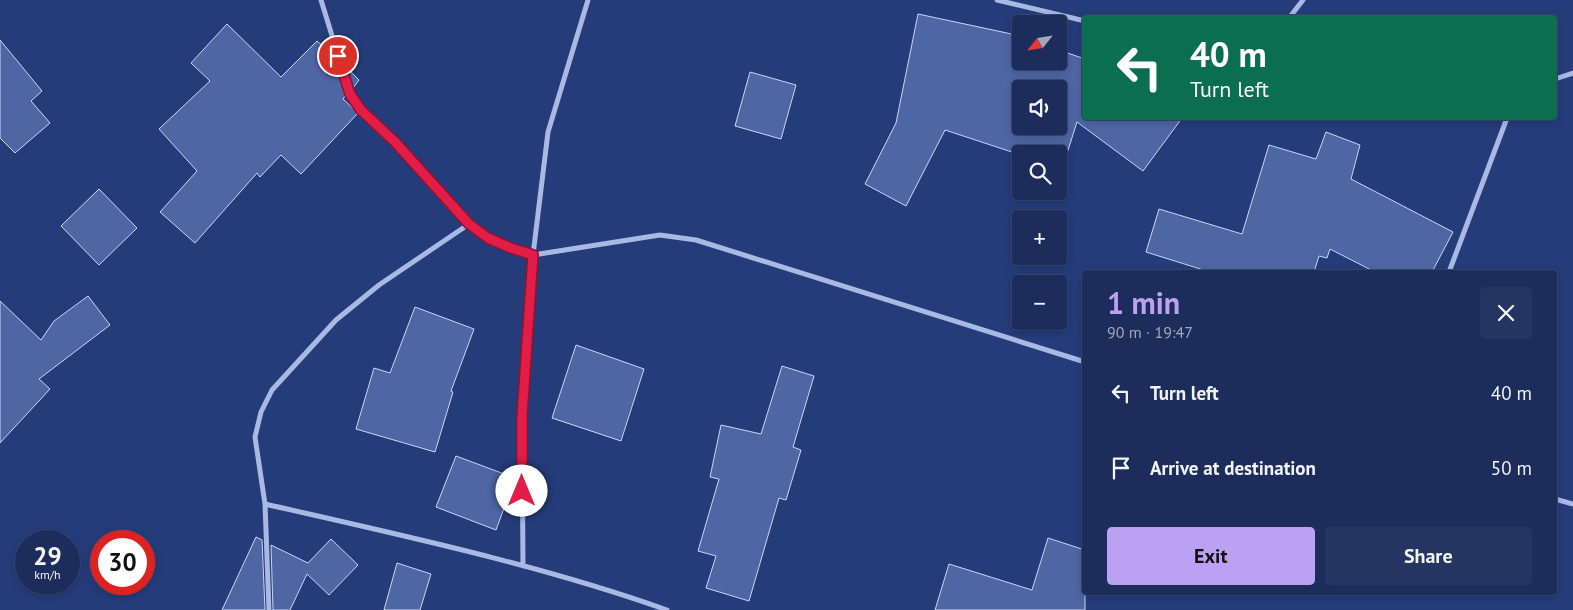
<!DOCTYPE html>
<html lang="en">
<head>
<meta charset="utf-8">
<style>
	:root { --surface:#1c2d5c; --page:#253562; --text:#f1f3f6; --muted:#a0a8bb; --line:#3a4972; --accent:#bca0f2 }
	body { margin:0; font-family:"PT Sans",sans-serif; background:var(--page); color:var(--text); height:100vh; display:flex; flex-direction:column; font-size:19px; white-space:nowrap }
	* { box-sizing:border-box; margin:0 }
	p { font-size:16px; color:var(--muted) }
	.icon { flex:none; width:28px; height:28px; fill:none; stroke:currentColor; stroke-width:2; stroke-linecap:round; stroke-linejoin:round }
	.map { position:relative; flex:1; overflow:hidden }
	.sheet { position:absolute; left:1082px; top:270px; width:475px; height:325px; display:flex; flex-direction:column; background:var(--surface); border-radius:5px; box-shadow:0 2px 8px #0003,0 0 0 1px var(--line) }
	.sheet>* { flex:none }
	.hud { position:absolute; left:1082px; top:15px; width:475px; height:105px; border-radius:5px; box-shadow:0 2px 8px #0003,0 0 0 1px var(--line); background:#0b6e4f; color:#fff; overflow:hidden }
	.needle { width:32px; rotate:240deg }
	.fabs { position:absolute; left:1012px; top:15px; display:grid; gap:10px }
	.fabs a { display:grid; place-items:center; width:55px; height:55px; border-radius:5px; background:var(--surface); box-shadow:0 2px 8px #0003,0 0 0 1px var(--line); font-size:25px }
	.speed { position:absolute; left:15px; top:530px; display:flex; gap:10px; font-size:25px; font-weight:700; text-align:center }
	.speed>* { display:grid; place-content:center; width:65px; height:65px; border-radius:50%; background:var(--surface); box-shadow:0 2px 8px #0003,0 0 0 1px var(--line); line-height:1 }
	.speed small { font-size:12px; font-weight:400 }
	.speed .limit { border:8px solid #d22; background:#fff; color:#111 }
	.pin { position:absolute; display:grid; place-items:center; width:42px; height:42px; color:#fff; margin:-21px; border:2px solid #fff; border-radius:50%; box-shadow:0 1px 5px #0007 }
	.me { position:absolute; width:55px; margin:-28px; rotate:0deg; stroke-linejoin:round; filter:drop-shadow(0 0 4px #0008) }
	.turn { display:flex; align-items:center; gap:18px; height:105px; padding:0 25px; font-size:22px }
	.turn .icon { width:65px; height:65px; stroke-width:2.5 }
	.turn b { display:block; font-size:35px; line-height:42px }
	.round { display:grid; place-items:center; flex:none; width:52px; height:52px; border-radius:5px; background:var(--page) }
	.overview { display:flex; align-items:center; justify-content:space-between; height:85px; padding:0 25px }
	h1 { font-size:30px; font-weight:800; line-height:38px; color:var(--accent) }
	.cta { display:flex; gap:10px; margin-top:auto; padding:10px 25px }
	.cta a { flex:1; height:58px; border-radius:5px; background:var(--accent); color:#111; font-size:20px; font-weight:800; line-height:58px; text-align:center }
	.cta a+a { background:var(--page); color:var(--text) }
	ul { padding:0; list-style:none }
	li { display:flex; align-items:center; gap:15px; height:75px; padding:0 25px }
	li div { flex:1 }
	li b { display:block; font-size:19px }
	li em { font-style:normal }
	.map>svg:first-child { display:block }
</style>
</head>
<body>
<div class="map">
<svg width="1573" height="610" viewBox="0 0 1573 610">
	<rect width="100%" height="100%" fill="#253c7a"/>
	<path fill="#4e66a3" stroke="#cbd7f3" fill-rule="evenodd" d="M 918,14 L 1007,33 L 1021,37 L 1021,61 L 1059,61 L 1059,50 L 1085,59 L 1085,118 L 1182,118 L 1143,171 L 1077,122 L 1062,169 L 1059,168 L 1059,154 L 1021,154 L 1021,155 L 945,130 L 906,206 L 865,184 L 896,123 ZM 1021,89 L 1059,89 L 1059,126 L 1021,126 Z
		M 227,24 L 281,77 L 317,41 L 334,56 L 346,95 L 343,99 L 358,113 L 301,174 L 281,155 L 260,177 L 257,173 L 195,243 L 160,212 L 197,171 L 159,129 L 210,81 L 191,63 Z
		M 0,40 L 42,91 L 31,101 L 50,123 L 15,153 L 0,138 Z
		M 347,68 L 359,80 L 353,88 Z
		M 750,72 L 796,85 L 781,139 L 735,126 Z
		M 1326,132 L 1360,145 L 1351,179 L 1453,232 L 1432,272 L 1375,272 L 1330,249 L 1327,258 L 1319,256 L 1314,272 L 1210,272 L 1146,252 L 1159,209 L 1242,234 L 1269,145 L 1316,159 Z
		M 99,189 L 137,228 L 99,265 L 61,226 Z
		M 88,296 L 110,325 L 39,379 L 50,389 L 0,443 L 0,301 L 41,340 L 54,321 Z
		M 415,307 L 474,329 L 451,391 L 453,392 L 435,452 L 356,429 L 374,368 L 390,373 Z
		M 576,345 L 644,369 L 621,441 L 552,418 Z
		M 782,366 L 814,376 L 793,447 L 801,450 L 786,500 L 779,498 L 749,601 L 706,588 L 716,556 L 698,551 L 719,479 L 710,477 L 721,425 L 761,434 Z
		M 456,456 L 515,478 L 496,530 L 436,507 Z
		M 256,537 L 262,540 L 265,610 L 222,610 Z
		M 1048,538 L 1085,550 L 1085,610 L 935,610 L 949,564 L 1032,590 Z
		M 331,539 L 358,565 L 329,595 L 307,574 L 290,610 L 273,610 L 271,545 L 308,563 Z
		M 397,563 L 431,574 L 420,610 L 384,610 Z"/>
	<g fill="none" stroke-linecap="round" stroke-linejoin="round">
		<path stroke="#a9b9e4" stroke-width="5" d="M 321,0 L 350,94 L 361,110 L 396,143 L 469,224 L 488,238 L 511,248 L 533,255 L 660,235 L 696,240 L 1085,362
			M 997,0 L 1085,21
			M 1289,18 L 1303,0
			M 1555,79 L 1573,73
			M 1449,272 L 1507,118
			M 1555,499 L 1573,504
			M 265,504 C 400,535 537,564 667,610
			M 523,566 L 522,416 L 533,255 L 548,132 L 588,0
			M 269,610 L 265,504 L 255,437 L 261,412 L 272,390 L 336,320 L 379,285 L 469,224"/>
	</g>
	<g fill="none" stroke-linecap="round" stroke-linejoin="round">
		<defs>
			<path id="route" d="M 338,56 L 350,94 L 361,110 L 396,143 L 469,224 L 488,238 L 511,248 L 533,255 L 522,416 L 522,491"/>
		</defs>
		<use href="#route" stroke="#92132f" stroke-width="12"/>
		<use href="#route" stroke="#e11d48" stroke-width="9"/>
	</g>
</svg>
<div class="fabs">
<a><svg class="needle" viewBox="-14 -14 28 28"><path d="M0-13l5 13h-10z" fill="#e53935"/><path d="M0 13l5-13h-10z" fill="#a0a8bb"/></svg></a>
<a><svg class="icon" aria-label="sound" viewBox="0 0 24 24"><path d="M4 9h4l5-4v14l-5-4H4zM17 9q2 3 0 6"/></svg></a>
<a><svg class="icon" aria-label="search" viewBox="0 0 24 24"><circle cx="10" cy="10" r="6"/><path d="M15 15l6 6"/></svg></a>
<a>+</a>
<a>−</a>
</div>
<div class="speed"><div>29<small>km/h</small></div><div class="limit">30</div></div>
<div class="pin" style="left:338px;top:56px;background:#d93025"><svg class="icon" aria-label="arrive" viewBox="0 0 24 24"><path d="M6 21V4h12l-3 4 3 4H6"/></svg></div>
<svg class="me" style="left:522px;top:491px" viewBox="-20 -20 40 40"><circle r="19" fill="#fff"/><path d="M0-13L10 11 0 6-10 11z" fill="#e11d48"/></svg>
<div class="hud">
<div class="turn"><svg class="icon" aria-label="left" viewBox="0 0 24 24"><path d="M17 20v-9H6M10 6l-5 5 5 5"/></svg><div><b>40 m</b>Turn left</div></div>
</div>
<section class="sheet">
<div class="overview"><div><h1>1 min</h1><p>90 m · 19:47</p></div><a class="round"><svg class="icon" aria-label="close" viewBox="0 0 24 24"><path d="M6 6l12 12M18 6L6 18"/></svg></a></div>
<ul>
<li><svg class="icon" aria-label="left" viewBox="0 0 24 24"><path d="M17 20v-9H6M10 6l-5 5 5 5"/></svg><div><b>Turn left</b></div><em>40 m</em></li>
<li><svg class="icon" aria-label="arrive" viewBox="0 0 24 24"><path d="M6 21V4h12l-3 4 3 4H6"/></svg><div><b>Arrive at destination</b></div><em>50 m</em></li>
</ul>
<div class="cta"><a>Exit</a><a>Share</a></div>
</section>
</div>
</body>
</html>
